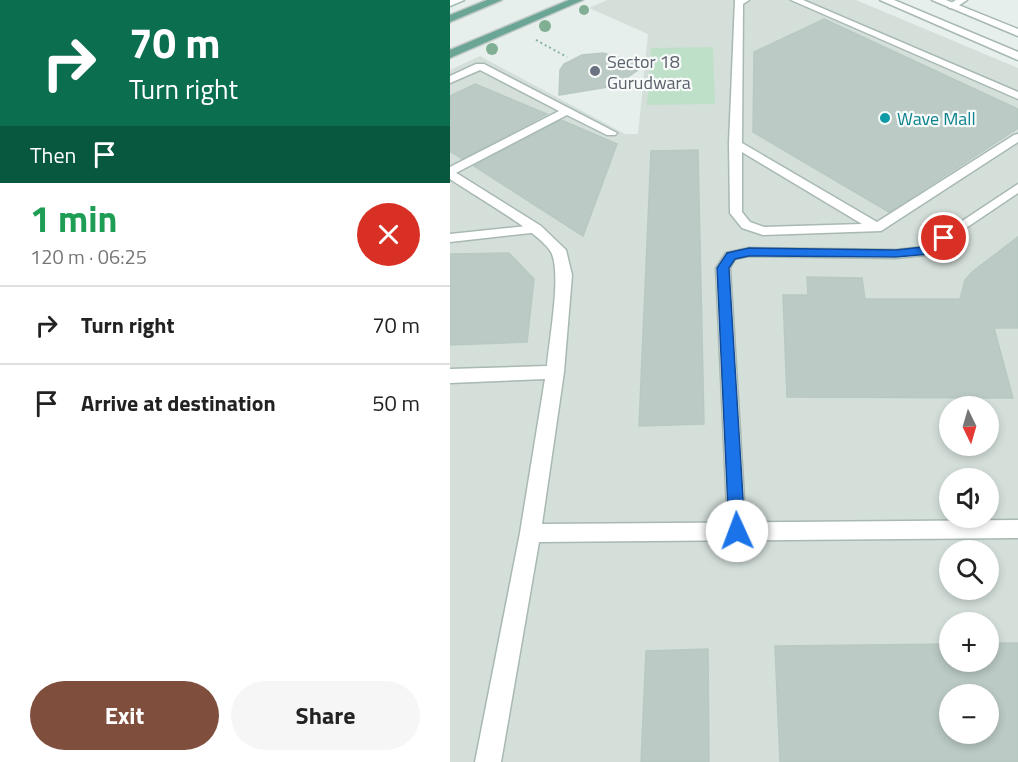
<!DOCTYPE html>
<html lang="en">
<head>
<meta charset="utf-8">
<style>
	:root { --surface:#fff; --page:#f6f6f6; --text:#222; --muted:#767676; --line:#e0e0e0; --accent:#804e3d }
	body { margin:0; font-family:"Titillium Web",sans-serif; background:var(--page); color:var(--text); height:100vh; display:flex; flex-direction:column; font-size:22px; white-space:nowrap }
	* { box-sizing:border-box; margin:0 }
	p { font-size:20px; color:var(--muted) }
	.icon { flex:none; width:33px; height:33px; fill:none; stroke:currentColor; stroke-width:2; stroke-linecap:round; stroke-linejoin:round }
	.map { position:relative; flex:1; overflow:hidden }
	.drawer { display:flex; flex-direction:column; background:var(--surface); width:450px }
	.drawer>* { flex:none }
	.banner { background:#0b6e4f; color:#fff; overflow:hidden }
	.needle { width:39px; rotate:175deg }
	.buttons { position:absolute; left:489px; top:396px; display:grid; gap:12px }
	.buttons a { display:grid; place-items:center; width:60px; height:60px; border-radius:50%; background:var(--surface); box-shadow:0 3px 9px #0003; font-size:30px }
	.pin { position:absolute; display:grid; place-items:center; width:51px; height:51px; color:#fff; margin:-26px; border:3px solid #fff; border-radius:50%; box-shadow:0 2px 6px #0007 }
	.me { position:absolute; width:66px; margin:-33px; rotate:358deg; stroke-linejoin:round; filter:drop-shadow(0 0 4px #0008) }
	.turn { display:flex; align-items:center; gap:21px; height:126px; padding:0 30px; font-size:27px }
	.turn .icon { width:78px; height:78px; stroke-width:2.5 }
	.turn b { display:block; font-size:42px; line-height:51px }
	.then { display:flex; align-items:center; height:57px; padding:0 30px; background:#0003; gap:12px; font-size:22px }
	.round { display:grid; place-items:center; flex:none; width:63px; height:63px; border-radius:32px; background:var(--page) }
	.summary { display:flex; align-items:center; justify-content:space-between; height:102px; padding:0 30px }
	h1 { font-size:36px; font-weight:700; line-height:45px; color:#1e9e55 }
	.cta { display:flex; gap:12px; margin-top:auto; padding:12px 30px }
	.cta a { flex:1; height:69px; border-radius:36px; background:var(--accent); color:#fff; font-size:24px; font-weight:700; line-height:69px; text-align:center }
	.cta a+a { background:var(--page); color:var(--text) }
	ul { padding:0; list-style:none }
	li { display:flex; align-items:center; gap:18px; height:78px; padding:0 30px; border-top:2px solid var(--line) }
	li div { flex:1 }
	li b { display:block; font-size:22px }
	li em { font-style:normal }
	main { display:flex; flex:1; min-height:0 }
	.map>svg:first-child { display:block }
</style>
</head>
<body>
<main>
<section class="drawer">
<div class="banner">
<div class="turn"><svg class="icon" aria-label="right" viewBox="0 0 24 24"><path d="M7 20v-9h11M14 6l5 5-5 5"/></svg><div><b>70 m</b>Turn right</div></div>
<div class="then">Then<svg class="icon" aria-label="arrive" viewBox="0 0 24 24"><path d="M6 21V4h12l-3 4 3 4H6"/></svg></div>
</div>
<div class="summary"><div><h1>1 min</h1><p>120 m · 06:25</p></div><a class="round" style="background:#d93025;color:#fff"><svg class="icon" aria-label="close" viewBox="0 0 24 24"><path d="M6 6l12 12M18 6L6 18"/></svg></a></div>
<ul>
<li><svg class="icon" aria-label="right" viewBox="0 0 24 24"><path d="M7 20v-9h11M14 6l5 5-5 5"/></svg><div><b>Turn right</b></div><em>70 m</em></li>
<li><svg class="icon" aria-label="arrive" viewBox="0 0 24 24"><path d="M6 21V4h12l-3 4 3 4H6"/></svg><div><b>Arrive at destination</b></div><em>50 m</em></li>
</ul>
<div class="cta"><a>Exit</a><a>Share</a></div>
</section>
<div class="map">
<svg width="568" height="762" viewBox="0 0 568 762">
	<rect width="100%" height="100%" fill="#e6efeb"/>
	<path fill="#d4dfda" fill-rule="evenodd" d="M 157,0 L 406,0 L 568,68 L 568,762 L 0,762 L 0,70 L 30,56 L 175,134 L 188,134 L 198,34 L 139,8 ZM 500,406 L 538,406 L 538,446 L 500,446 ZM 500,478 L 538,478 L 538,518 L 500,518 ZM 500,550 L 538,550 L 538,590 L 500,590 ZM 500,622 L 538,622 L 538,662 L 500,662 ZM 500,694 L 538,694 L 538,734 L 500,734 Z"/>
	<path fill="#bfe0c8" d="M 263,47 L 265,104 L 197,105 L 201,48 Z"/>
	<path fill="#bbcac4" stroke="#b8c9c2" stroke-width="1.5" fill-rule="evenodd" d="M 374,19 L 568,109 L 568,128 L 439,212 L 303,132 L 304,52 Z
		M 153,53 L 195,65 L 169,83 L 158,87 L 109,95 L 110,70 L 114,64 L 132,55 Z
		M 25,84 L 97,114 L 12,159 L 0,151 L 0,96 Z
		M 111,120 L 167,144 L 133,236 L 24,166 Z
		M 248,150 L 254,424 L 189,426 L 201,151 Z
		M 568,237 L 568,328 L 544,328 L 563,398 L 337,397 L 333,295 L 358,295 L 357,277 L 412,278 L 415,299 L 510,299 L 515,280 L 522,272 Z
		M 59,253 L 84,279 L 77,342 L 0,345 L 0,254 Z
		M 538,643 L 568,643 L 568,762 L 330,762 L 325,646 L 500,644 L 500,662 L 538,662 ZM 500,694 L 538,694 L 538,734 L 500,734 Z
		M 258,649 L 259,762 L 191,762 L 196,651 Z"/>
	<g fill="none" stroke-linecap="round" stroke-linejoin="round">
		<defs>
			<path id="service" d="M 285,0 L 299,0 L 293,4 L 292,143 L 427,222 L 564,135 L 568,134 L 568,142 L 431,231 L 313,235 L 292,228 L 280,213 L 279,143 ZM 292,152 L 412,224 L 314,227 L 300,222 L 292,212 Z
				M 341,0 L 353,0 L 568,92 L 568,99 Z
				M 506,0 L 517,0 L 505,8 L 499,8 L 499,4 Z
				M 26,64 L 34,64 L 167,133 L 165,135 L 157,135 L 117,115 L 0,176 L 0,167 L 109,111 L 30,70 L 0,83 L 0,76 Z
				M 568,184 L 568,193 L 476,255 L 446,258 L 299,256 L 285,259 L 280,268 L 296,531 L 293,536 L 287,539 L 281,536 L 278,531 L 266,268 L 276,253 L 299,248 L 446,250 L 473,247 Z
				M 86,225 L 90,226 L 92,229 L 90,232 L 0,242 L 0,234 Z"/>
			<path id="minor" d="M 0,169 L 91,226 L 116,250 L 122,275 L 114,372 L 92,524 L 568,520 L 568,538 L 89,542 L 51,762 L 25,762 L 70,533 L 95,379 L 0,383 L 0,369 L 97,366 C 99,341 112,272 101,252 C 89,232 22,194 0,179 Z"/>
			<path id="tertiary" d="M 430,0 L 444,0 L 568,52 L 568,60 Z
				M 482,0 L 496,0 L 568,29 L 568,36 Z"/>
			<path id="secondary" d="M 0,0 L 14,0 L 0,6 Z"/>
			<path id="primary" d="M 37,0 L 52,0 L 0,22 L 0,15 Z
				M 119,0 L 133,0 L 0,58 L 0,50 Z"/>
		</defs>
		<use href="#service" stroke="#a8b8b2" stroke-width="3"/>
		<use href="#minor" stroke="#a8b8b2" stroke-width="3"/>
		<use href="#tertiary" stroke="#a8b8b2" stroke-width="3"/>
		<use href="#secondary" stroke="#a4bbb3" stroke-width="3"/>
		<use href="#primary" stroke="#c2cac8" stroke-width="3"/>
		<path stroke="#86b3a5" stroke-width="2" stroke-dasharray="2 3" stroke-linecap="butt" d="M 86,40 L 117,57"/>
		<use href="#service" fill="#fff" fill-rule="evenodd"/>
		<use href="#minor" fill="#fff" fill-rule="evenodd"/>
		<use href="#tertiary" fill="#fff" fill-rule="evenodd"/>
		<use href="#secondary" fill="#fff" fill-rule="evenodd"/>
		<use href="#primary" fill="#6aa596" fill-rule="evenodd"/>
	</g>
	<g fill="#80af93">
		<circle cx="134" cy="10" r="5"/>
		<circle cx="95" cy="26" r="6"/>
		<circle cx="42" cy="49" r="6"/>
	</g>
	<path fill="#1a73e8" stroke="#114b97" stroke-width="1.5" d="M 494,234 L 500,238 L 499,241 L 480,254 L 446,257 L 299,256 L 285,259 L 279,268 L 295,531 L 292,536 L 287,538 L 281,536 L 279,531 L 267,268 L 277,253 L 299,248 L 446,250 L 473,247 Z"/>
	<circle fill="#6b7280" stroke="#f7fbf9" stroke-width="2" cx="145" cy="71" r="6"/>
	<circle fill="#0f9aa8" stroke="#f7fbf9" stroke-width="2" cx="435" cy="118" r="6"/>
	<g text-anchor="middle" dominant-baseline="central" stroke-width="4.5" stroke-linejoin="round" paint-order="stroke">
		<g font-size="18" fill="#5b616d" stroke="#f7fbf9" text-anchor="start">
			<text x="157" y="61">Sector 18<tspan x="157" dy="21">Gurudwara</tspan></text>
		</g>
		<g font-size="18" fill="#0d838f" stroke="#f7fbf9" text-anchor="start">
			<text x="447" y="118">Wave Mall</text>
		</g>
	</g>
</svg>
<div class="buttons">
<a><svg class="needle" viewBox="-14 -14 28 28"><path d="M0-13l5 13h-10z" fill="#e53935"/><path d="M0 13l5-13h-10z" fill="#767676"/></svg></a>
<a><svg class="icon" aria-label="sound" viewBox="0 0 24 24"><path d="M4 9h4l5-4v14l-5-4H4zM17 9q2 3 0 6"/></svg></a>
<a><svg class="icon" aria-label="search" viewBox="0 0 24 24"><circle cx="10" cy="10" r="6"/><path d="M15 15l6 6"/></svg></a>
<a>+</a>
<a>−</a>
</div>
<div class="pin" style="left:494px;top:238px;background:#d93025"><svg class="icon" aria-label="arrive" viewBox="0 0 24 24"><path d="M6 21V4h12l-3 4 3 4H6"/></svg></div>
<svg class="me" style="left:287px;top:531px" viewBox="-20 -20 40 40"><circle r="19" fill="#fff"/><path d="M0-13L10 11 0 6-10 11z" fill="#1a73e8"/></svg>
</div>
</main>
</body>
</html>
